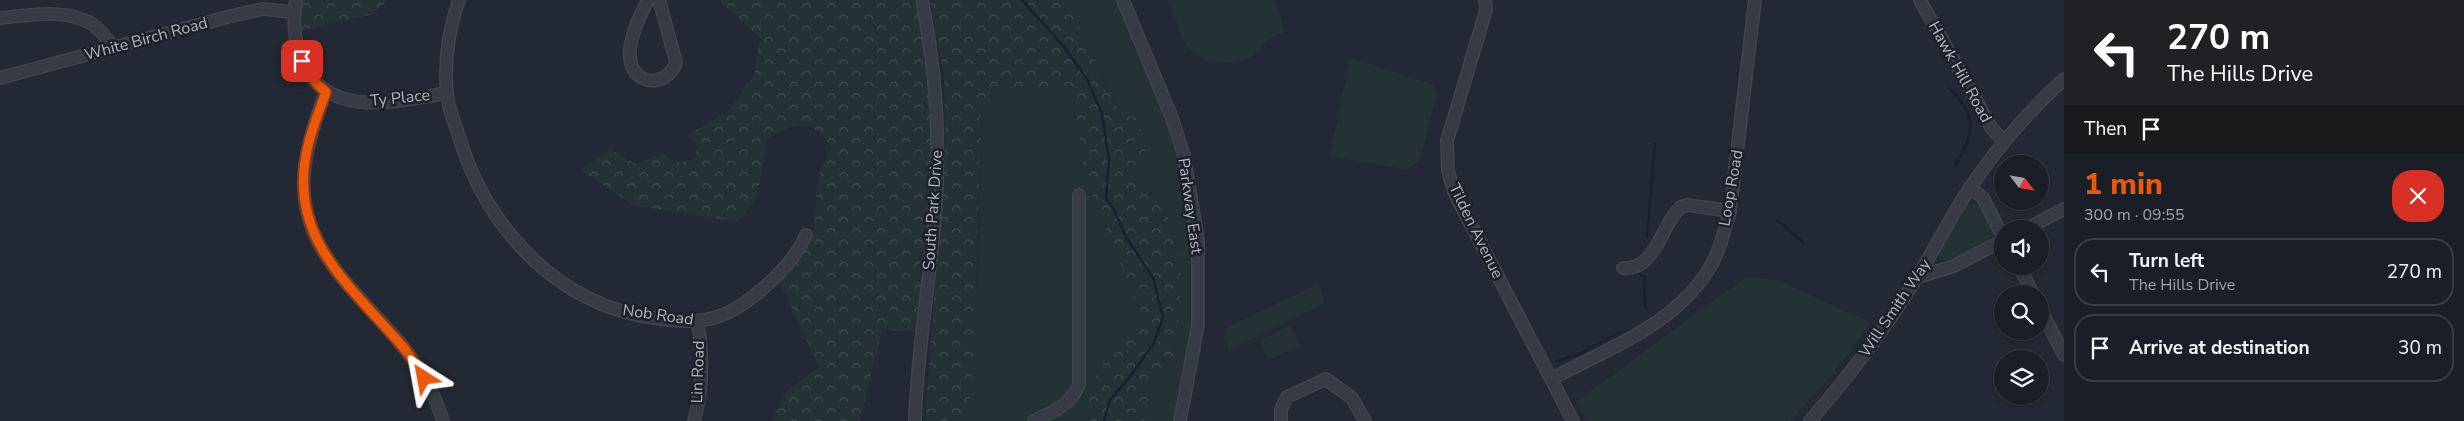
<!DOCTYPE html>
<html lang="en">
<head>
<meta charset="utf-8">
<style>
	:root { --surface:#1a1f27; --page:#272c33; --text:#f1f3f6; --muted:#9fa2a7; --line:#383d44; --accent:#ea580c }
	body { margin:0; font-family:"Nunito Sans",sans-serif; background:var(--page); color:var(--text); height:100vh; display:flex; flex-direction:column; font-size:19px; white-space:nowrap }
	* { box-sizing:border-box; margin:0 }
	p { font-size:16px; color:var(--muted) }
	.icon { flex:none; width:28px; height:28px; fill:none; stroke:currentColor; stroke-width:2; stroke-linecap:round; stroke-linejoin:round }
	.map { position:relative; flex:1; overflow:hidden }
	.details { display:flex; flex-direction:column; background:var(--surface); width:400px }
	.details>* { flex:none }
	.top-card { background:#202124; color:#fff; overflow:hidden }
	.needle { width:32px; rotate:121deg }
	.buttons { position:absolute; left:1994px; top:155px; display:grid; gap:10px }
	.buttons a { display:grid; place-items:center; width:55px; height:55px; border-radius:50%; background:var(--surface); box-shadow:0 2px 8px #0003,0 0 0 1px var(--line); font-size:25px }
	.pin { position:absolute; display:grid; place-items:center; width:42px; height:42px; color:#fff; margin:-21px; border-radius:10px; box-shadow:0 2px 8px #0006 }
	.me { position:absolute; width:55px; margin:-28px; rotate:326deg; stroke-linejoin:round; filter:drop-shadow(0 0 4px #0008) }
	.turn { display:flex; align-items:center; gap:18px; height:105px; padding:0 20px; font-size:22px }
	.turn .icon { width:65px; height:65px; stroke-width:2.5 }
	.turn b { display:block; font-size:35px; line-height:42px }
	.then { display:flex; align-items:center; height:48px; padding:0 20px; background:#0003; gap:10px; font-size:19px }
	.round { display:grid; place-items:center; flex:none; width:52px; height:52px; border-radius:20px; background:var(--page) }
	.headline { display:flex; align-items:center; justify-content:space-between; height:85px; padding:0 20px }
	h1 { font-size:30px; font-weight:800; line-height:38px; color:var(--accent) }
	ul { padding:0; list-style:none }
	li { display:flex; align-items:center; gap:15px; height:68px; margin:0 10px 8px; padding:0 10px; border:2px solid var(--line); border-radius:20px }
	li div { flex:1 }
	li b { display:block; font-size:19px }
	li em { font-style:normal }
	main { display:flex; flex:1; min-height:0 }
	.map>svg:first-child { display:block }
</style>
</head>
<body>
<main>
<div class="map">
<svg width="2064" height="421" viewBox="0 0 2064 421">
	<defs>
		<pattern id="forest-crowns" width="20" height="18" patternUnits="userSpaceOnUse" patternTransform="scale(1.25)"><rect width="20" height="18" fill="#243235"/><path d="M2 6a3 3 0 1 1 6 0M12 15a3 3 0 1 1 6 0" fill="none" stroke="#414d50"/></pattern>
	</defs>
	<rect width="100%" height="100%" fill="#232934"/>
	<path fill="#243235" d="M 1068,0 L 1118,0 L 1167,118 L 1178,150 L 1194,242 L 1193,327 L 1175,421 L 1144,421 L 1154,398 L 1146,392 L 1174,354 L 1179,316 L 1181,272 L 1171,222 L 1136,171 L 1121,114 L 1080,30 Z
		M 1169,0 L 1274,0 L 1285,32 L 1269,38 L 1253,57 L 1231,63 L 1208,61 L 1193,53 L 1183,41 Z
		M 1350,58 L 1434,85 L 1436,96 L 1421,158 L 1414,165 L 1405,169 L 1330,156 Z
		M 1024,88 L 1063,93 L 1074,106 L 1087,183 L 1143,318 L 1113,351 L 1090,384 L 1087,421 L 964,421 L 969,401 L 979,249 L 982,99 Z
		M 1973,203 C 1981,205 1983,209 1987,215 C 1990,223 1995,229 1991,237 C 1987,246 1953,263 1944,262 L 1939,256 L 1939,250 L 1964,207 Z
		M 1746,277 L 1780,281 L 1871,323 L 1833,373 L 1790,421 L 1587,421 L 1577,401 Z
		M 1318,284 L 1325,303 L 1229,349 L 1223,329 Z
		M 1290,326 L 1300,346 L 1269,360 L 1260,341 Z"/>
	<path fill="url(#forest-crowns)" d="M 302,0 L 388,0 L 374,14 L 300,31 L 299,18 Z
		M 719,0 L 917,0 C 942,109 928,222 916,332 L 882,329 L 860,421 L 772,421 L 787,391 L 819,367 L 779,281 C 788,270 801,258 808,245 C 820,224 812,191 822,168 C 825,160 829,155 831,147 C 812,117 794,123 768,138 L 756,200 L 737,222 L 633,205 L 581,170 L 610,149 L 635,164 L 662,154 C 675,162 682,166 696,157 L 697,145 L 688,135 L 730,110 L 754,75 L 760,38 Z
		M 930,0 L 1068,0 L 1080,30 L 1120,114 L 1138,117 L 1147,156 L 1136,172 L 1171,222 L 1181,272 L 1179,316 L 1174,354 L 1146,391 L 1154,398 L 1144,421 L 1087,421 L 1090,384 L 1113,351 L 1143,318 L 1087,183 L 1074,106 L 1063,93 L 1024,88 L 982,99 L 974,352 L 969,401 L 964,421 L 925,421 L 945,147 L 944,76 Z"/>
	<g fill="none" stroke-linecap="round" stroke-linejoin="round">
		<path stroke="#182030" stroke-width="2.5" d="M 1022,0 L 1064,47 L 1087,79 L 1102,114 L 1109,160 L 1106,198 L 1114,210 L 1126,237 L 1153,278 L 1163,317 L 1154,343 L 1129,378 L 1110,400 L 1104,421
			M 1949,88 C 1979,116 1974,134 1955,165
			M 1778,221 L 1804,243
			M 1647,237 L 1655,144
			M 1640,275 L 1645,276 L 1644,295 L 1646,310
			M 1557,361 L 1577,355 L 1620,332"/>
		<defs>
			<path id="minor" d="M 296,0 C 292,23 294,42 303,63 C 329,120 398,101 447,93
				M 459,0 C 449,29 444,63 447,94 C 448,108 455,123 459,137 C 487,228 556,304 653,318 C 700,325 724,322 761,290 C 779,275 797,256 806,235
				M 648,0 C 639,17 624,47 632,67 C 642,88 670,83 676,62 L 659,0
				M 1123,0 L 1172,118 L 1184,156 L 1198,240 L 1198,325 L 1180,421
				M 1485,0 L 1486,10 L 1447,141 L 1448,171 L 1454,192 L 1573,421
				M 1920,0 L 1992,129 L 2004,141
				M 0,18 C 28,15 66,8 92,24 C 101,30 107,39 113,47
				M 0,78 L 231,16 L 263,9 L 294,12
				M 326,91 C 316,119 306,146 304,176 C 299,252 362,295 404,348 C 421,369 435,395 443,421
				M 1970,187 L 1983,198 L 2002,235
				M 2026,229 L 2064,209
				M 2019,266 L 2033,294
				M 1623,268 C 1656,271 1661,224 1681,207 L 1687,205 L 1730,211
				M 1918,277 L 1954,266 L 2002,241
				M 2040,308 L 2064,355
				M 1551,379 C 1610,348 1680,323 1713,262 C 1721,246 1725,228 1730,211 L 1755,0
				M 694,421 C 703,389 703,355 698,322
				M 915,421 C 917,340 935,259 937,178 C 939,118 934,59 922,0
				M 1034,421 C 1053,411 1070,406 1079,385 L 1079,195
				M 1281,421 L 1281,409 L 1287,397 L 1326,379 L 1352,398 L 1365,421
				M 1810,421 C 1849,376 1885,329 1916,279 C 1935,249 1950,217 1970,188 C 1997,147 2028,112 2064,79"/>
		</defs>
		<use href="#minor" stroke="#3f444e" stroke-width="14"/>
		<use href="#minor" stroke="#363b45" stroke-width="11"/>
	</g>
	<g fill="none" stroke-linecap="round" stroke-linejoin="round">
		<defs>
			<path id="route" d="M 302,61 L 316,83 L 326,92 C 320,109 312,128 308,146 C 285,237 351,286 403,347 C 411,356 417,368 424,378"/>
		</defs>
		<use href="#route" stroke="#983908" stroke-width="12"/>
		<use href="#route" stroke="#ea580c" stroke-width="9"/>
	</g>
	<g text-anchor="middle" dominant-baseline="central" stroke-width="5" stroke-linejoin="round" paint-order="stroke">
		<g font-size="16" fill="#b0b6c1" stroke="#1b2029">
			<text transform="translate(146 39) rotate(-15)">White Birch Road</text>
			<text transform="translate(1960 72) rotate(61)">Hawk Hill Road</text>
			<text transform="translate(400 98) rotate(-6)">Ty Place</text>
			<text transform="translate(1731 188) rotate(-80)">Loop Road</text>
			<text transform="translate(1190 206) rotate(82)">Parkway East</text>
			<text transform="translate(933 210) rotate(-86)">South Park Drive</text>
			<text transform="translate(1476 231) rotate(64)">Tilden Avenue</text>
			<text transform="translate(1895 308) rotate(-56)">Will Smith Way</text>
			<text transform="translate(658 315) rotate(8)">Nob Road</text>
			<text transform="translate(698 372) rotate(-88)">Lin Road</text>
		</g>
	</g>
</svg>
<div class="buttons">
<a><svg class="needle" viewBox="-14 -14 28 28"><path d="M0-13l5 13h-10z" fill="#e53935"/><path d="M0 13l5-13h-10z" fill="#9fa2a7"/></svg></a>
<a><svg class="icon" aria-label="sound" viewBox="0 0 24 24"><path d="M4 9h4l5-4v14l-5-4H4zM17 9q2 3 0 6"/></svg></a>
<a><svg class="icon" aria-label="search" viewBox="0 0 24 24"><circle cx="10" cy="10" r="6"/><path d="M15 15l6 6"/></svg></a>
<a><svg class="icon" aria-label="layers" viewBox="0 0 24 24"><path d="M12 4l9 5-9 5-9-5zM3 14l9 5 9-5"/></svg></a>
</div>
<div class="pin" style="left:302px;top:61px;background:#d93025"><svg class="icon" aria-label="arrive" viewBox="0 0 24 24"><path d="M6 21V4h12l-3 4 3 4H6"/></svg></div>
<svg class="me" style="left:424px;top:378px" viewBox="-20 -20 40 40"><path d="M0-17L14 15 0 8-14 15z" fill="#ea580c" stroke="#fff" stroke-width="4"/></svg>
</div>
<section class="details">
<div class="top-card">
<div class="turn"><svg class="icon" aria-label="left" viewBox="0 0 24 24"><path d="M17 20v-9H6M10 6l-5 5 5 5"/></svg><div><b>270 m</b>The Hills Drive</div></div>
<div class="then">Then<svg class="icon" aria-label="arrive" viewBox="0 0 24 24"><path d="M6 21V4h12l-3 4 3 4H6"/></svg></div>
</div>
<div class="headline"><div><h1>1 min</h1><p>300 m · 09:55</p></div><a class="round" style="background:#d93025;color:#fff"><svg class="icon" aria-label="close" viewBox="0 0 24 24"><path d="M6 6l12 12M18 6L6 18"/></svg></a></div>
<ul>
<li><svg class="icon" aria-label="left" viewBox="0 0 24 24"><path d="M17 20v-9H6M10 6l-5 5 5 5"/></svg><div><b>Turn left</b><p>The Hills Drive</p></div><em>270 m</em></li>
<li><svg class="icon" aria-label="arrive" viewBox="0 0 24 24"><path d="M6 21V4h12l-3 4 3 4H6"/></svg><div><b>Arrive at destination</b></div><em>30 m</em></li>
</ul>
</section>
</main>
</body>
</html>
